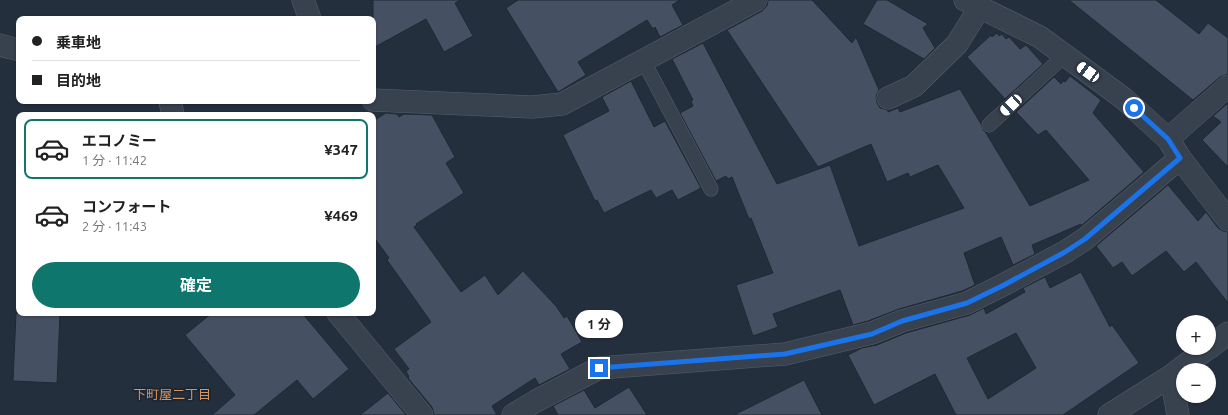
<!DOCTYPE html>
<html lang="ja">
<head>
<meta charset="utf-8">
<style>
	:root { --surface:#fff; --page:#f2f2f2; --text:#222; --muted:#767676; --line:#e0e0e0; --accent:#0f766e }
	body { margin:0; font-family:Ubuntu,"Noto Sans JP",sans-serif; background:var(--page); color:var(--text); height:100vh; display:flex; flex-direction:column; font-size:15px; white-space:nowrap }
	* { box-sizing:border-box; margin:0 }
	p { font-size:13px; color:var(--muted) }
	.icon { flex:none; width:22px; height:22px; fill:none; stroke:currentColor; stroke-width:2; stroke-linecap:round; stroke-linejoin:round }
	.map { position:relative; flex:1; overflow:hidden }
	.details { position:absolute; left:16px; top:112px; width:360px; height:204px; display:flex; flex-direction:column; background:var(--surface); border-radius:8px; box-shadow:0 1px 3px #0004 }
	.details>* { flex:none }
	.hud { position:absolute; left:16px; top:16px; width:360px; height:88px; border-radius:8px; box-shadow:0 1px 3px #0004; display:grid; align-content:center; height:88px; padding:0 16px; background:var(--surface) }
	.buttons { position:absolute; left:1176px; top:315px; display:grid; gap:8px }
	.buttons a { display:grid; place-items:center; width:40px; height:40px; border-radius:50%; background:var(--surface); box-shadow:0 1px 3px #0004; font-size:20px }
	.end { position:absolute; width:18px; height:18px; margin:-9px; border:5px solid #1a73e8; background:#fff; box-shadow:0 0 0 2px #fff }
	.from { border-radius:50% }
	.bubble { position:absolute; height:28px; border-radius:14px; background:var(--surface); box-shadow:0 1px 3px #0004; font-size:13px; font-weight:700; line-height:28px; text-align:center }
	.car { position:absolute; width:12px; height:24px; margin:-12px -6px; border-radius:5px; box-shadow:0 0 3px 1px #0007; background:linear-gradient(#fff 24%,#345 0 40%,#fff 0 76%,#345 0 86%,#fff 0) }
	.hud b { display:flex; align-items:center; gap:14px; height:38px; font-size:15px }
	.hud b+b { border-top:1px solid var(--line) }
	.hud i { width:10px; height:10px; background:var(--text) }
	ul { padding:7px 0 0; list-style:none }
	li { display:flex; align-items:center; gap:12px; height:60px; margin:0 8px 6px; padding:0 8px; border:2px solid transparent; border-radius:8px }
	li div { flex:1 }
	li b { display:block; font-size:15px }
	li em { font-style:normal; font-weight:700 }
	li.current { border-color:var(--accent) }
	li>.icon { width:36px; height:36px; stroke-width:1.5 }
	.primary-button { display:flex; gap:8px; margin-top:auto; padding:8px 16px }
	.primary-button a { flex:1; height:46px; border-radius:24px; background:var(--accent); color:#fff; font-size:16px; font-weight:700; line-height:46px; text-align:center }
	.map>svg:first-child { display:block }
</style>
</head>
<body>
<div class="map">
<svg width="1228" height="415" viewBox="0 0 1228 415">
	<rect width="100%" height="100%" fill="#242f3e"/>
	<g fill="#455162" stroke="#1f2835" fill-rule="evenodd">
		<polygon points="373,0 461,0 455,3 473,36 444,52 426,19 373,48"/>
		<polygon points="518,0 680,0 672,5 683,25 660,37 655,27 653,29 647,20 578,62 586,75 558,92 506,8"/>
		<polygon points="768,0 812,0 852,43 856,37 879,90 876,96 877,103 880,108 888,110 888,112 898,108 900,112 960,89 981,124 983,130 986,133 1030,206 1089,180 1046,130 1038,135 1016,112 1054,77 1061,84 1063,81 1065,82 1070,76 1101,100 1093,113 1144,172 1081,226 1081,224 1032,245 1035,254 1013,265 1001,237 964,253 975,285 962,291 899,309 868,321 853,325 840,290 773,314 778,327 753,336 736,285 773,273 751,218 749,219 732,177 728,179 726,176 716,181 680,113 693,106 691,101 693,100 672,59 703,43 777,184 830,165 859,246 964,208 938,165 910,177 908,173 887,182 871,144 818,167 727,30 762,11 767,6"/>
		<polygon points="877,0 887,0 928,24 923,28 935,48 924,59 863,24"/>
		<polygon points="1069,0 1156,0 1199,34 1208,23 1228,38 1228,74 1220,77 1193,100"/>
		<polygon points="997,33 999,36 1002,34 1006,39 1009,37 1020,49 1026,45 1043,64 1005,99 967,57 991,35 992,37"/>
		<polygon points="631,81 654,127 665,121 701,188 678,200 672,190 656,198 651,190 604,213 597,200 595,201 563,135 609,111 602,97"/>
		<polygon points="1228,103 1228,167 1202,140 1221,122 1213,116"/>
		<polygon points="386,113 397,114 399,117 404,114 432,115 455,157 446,163 464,193 416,224 417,225 414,227 461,292 485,275 498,295 523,271 556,306 564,318 567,316 582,342 561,354 570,369 539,385 535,378 492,406 497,415 434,415 432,407 408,378 409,377 406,371 409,369 394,349 431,322 387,260 389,258 373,236 373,121"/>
		<polygon points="1168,185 1198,221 1206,212 1218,228 1223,231 1228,232 1228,303 1196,262 1184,272 1166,251 1132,276 1122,262 1113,268 1096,246"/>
		<path d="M 1081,272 L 1110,327 L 1112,325 L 1139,363 L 1063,415 L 956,415 L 935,374 L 874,405 L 848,355 L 862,348 L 877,345 L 906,333 L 970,315 L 984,308 L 986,314 L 1025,292 L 1023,288 L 1045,277 L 1050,288 ZM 1016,333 L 1036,368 L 988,399 L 967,358 Z"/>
		<polygon points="16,313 60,313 57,383 13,381"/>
		<polygon points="212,313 302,313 349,369 313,399 297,380 254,415 212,415 235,395 185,335"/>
		<polygon points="804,380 822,415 734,415"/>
		<polygon points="629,387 647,415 558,415 553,406 584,390 595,408"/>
		<polygon points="388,393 406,415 360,415"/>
	</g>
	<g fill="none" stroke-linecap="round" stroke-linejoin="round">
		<defs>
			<g id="service">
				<polyline points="643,60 711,189"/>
				<polyline points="989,125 1065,55"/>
			</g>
			<g id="minor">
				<polyline points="303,0 310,19"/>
				<polyline points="965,0 1040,37 1123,98 1168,139 1180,158 1228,220"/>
				<polyline points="0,45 19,50"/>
				<polyline points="888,98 914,86 957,44 980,7"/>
				<polyline points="373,100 532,107 562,104 756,0"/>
				<polyline points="170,101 173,115"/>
				<polyline points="1168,139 1228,86"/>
				<polyline points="338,313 422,415"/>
				<polyline points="1209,348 1228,333"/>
				<polyline points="1171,376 1178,415"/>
				<polyline points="513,415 536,401 599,368 785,354 872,333 902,321 967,303 1003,285 1065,252 1085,239 1180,158"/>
				<polyline points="1109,415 1171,376 1208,348"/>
			</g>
		</defs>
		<use href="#service" stroke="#565f6c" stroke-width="15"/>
		<use href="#minor" stroke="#565f6c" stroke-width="23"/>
		<use href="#service" stroke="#38414e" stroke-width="14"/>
		<use href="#minor" stroke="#38414e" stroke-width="22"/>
	</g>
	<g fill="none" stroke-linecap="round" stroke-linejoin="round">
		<polyline stroke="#1a73e8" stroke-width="5" points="599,368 785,354 872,334 902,321 967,303 1004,285 1065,252 1085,239 1180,158 1168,139 1134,108"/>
	</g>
	<g text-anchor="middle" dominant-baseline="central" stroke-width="3.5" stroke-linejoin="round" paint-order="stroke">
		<g font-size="13" fill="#d59563" stroke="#1d2633">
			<text x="172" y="394">下町屋二丁目</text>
		</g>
	</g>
</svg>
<div class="buttons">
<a>+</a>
<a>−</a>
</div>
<i class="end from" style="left:1134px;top:108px"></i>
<i class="end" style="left:599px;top:368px"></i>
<div class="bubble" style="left:575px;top:310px;width:48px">1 分</div>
<i class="car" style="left:1088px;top:72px;rotate:306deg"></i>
<i class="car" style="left:1011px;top:105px;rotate:227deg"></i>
<div class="hud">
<b><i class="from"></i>乗車地</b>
<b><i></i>目的地</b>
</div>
<section class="details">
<ul>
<li class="current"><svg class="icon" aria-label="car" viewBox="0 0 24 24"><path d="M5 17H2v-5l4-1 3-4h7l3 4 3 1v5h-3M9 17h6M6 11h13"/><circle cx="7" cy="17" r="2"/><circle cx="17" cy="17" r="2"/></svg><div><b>エコノミー</b><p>1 分 · 11:42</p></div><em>¥347</em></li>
<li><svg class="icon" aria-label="car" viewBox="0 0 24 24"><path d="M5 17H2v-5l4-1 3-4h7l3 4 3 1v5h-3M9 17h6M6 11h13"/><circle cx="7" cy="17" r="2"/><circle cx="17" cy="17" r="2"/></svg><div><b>コンフォート</b><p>2 分 · 11:43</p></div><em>¥469</em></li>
</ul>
<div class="primary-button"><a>確定</a></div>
</section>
</div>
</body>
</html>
